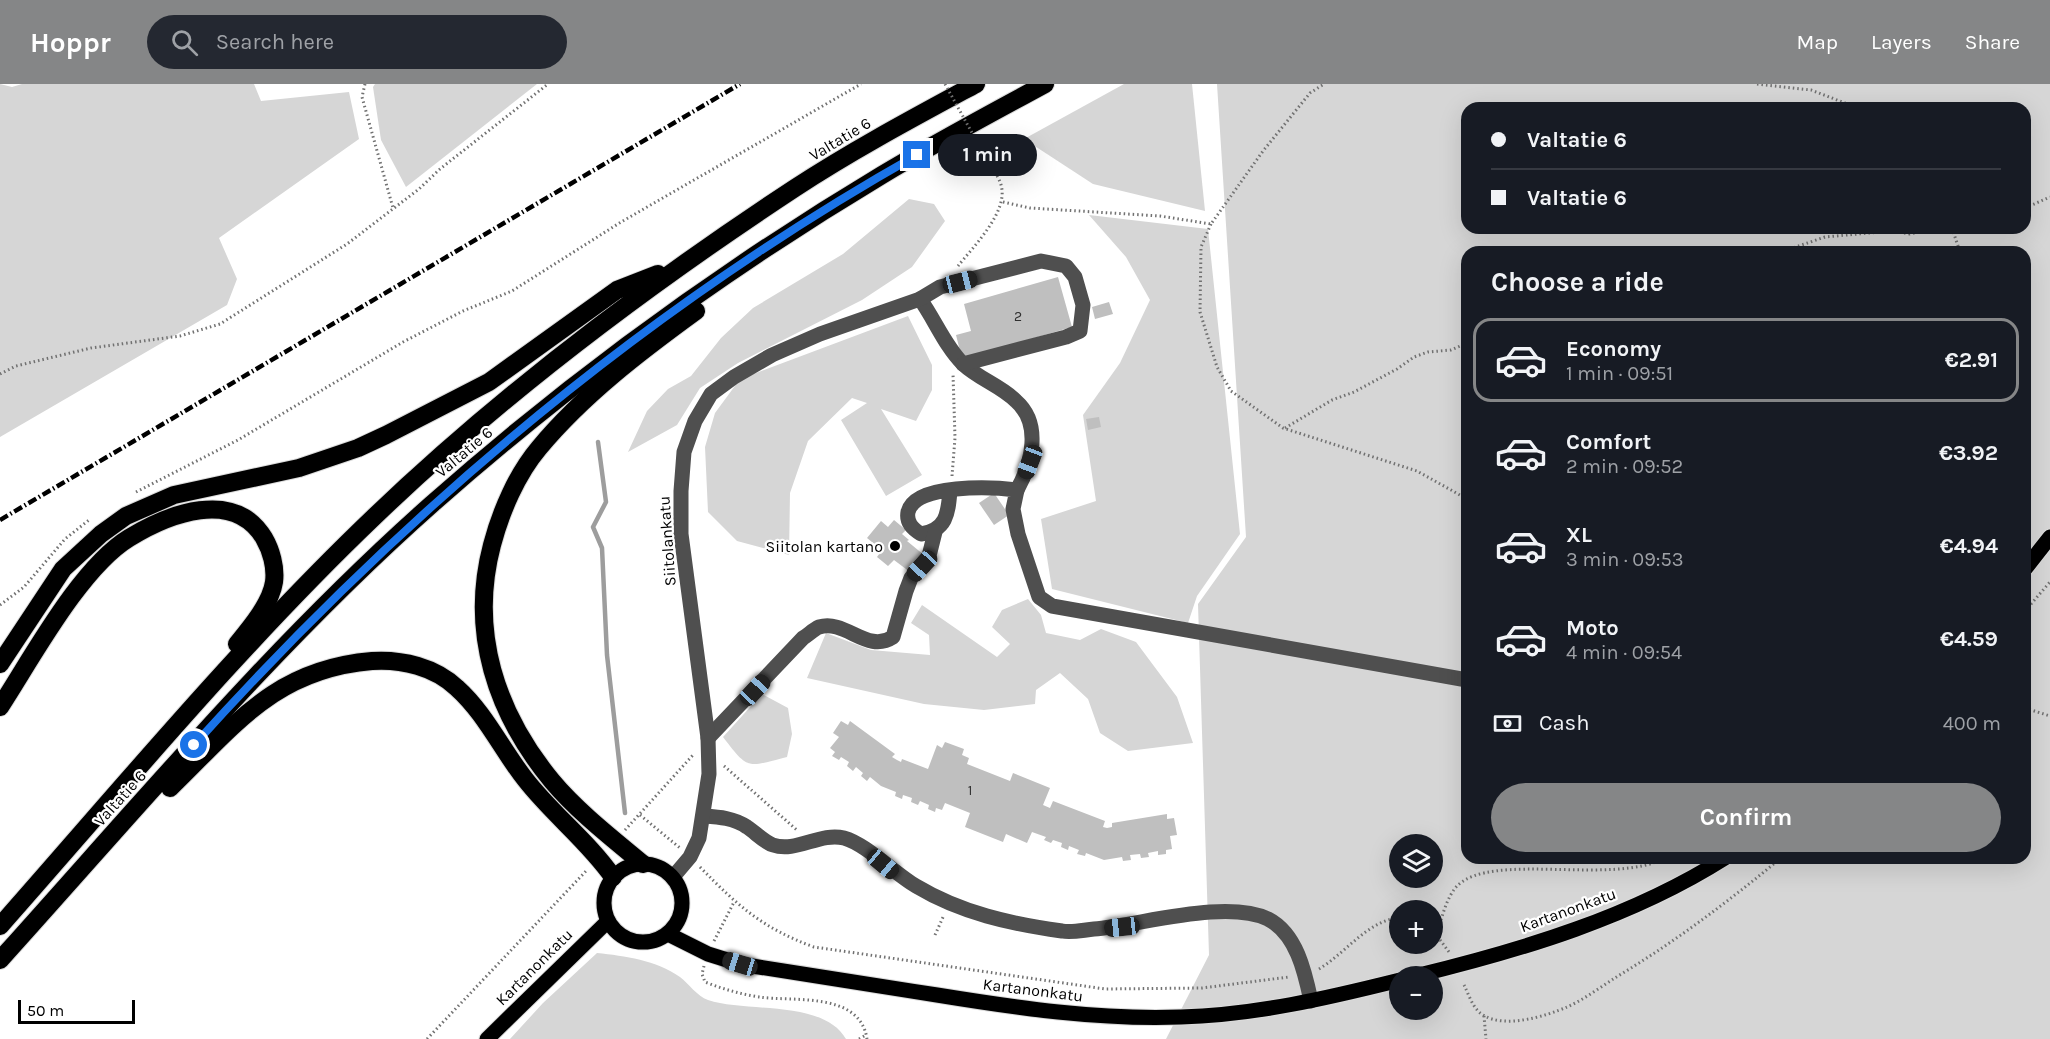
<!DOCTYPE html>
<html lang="en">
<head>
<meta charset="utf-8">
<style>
	:root { --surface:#171b24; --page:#242831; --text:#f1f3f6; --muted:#9ea1a6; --line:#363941; --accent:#858687 }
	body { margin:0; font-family:Karla,sans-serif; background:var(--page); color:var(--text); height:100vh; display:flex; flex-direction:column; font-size:22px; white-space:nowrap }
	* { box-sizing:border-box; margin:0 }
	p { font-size:20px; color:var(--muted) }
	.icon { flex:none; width:33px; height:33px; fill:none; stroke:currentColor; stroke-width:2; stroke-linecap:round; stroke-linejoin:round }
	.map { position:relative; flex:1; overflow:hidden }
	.details { position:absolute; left:1461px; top:162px; width:570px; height:618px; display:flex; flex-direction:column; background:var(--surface); border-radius:18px; box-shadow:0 6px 24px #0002 }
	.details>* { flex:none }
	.banner { position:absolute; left:1461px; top:18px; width:570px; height:132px; border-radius:18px; box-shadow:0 6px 24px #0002; display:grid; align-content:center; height:132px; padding:0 30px; background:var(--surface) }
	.controls { position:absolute; left:1389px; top:750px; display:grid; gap:12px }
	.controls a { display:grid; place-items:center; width:54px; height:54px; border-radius:50%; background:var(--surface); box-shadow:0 6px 24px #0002; font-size:30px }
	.scale { position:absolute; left:18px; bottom:15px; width:117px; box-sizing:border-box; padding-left:6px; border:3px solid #000; border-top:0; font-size:16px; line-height:21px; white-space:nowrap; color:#000; -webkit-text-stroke:4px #fff; paint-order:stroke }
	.end { position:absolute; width:27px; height:27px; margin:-14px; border:8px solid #1a73e8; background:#fff; box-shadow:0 0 0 3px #fff }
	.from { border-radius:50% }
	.bubble { position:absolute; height:42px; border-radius:21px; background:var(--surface); box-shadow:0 6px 24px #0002; font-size:20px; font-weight:700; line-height:42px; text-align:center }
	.car { position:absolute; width:18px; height:36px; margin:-18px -9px; border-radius:8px; box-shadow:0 0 4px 2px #0007; background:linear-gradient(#222 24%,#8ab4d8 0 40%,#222 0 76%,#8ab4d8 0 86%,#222 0) }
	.banner b { display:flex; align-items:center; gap:21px; height:57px; font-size:22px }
	.banner b+b { border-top:2px solid var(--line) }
	.banner i { width:15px; height:15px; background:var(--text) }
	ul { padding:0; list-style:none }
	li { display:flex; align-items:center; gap:18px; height:84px; margin:0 12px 9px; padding:0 18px; border:3px solid transparent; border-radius:18px }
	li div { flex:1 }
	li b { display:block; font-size:22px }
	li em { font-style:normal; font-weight:700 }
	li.on { border-color:var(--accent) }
	li>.icon { width:54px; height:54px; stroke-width:1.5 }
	h2 { padding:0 30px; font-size:27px; line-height:72px }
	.pay { display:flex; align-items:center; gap:15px; height:66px; padding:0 30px; font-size:22px }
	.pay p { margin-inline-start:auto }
	.button { display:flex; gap:12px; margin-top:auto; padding:12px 30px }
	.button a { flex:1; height:69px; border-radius:36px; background:var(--accent); color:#fff; font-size:24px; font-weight:700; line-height:69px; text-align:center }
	header { display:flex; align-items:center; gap:36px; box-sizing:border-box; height:84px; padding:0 30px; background:var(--accent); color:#fff }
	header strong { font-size:28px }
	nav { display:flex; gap:33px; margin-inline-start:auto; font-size:21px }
	.search { width:420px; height:54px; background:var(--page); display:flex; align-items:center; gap:15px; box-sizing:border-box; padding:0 21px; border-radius:33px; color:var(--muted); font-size:22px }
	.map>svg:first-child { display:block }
</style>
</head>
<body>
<header>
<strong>Hoppr</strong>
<div class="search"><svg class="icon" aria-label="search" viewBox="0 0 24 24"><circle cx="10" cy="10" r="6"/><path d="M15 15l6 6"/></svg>Search here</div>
<nav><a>Map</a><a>Layers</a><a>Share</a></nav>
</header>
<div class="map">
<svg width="2050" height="955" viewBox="0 0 2050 955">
	<rect width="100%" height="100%" fill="#fff"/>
	<g fill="#d6d6d6" fill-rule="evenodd">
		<polygon points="0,0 12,3 22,0 254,0 261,17 349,8 359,55 219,154 237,195 227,221 0,353"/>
		<polygon points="375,0 537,0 406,103 381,56 373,3"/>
		<polygon points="1124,0 1192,0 1205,127 1093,100 1024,55"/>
		<path d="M 1217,0 L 2050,0 L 2050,955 L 1166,955 L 1209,871 L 1198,520 L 1246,453 ZM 1467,24 L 2025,24 L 2025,144 L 1467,144 ZM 1467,168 L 2025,168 L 2025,774 L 1467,774 ZM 1400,760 L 1432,760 L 1432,794 L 1400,794 ZM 1400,826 L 1432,826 L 1432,860 L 1400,860 ZM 1400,892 L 1432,892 L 1432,926 L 1400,926 Z"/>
		<polygon points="909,115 934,120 945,137 912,183 862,216 738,279 700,304 677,341 628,368 647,327 668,305 691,292 721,254 753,224 843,170"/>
		<polygon points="1089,131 1208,145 1240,450 1197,512 1188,539 1052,505 1041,435 1096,417 1083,331 1120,279 1150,216 1126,173"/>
		<polygon points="908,232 932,281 932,306 916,337 881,325 922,391 886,412 841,336 867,319 852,314 808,357 790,409 789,471 737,457 708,428 705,363 715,329 740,295"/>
		<polygon points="1028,515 1041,531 1046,549 1080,556 1101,545 1136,558 1177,613 1193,659 1128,667 1100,649 1088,615 1060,589 1036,606 1035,620 984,626 924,620 807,594 826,549 871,566 930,571 929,551 911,539 922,521 997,573 1010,560 992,543 1002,526"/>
		<path d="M 762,610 L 788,624 L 792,650 L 787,673 C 747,683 749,687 723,653 Z"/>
		<path d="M 597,869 C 625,872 656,876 680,893 C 689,900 697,912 708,916 C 746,929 823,915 846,955 L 510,955 L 543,919 Z"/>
	</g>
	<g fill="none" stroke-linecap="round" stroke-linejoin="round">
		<polyline stroke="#9d9d9d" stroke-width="4.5" points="598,358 606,418 593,443 602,464 607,571 625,729"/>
	</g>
	<g fill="#bfbfbf">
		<polygon points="1058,193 1072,243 962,275 956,251 971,247 964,220"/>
		<polygon points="1109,218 1113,230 1095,235 1092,223"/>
		<polygon points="1099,333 1101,343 1088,346 1086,335"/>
		<polygon points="994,409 1009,431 994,441 979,419"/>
		<polygon points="894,436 906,446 902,450 909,456 907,457 924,471 910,488 894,476 888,482 877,473 882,466 867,454 881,437 888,443"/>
		<polygon points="841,637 848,641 850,637 895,670 892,673 897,676 901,678 902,675 928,685 937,661 942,664 945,658 964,665 962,671 969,674 967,680 1010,697 1013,689 1050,704 1043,721 1050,724 1053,717 1105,737 1103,743 1107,744 1112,743 1112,739 1167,730 1167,735 1174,734 1177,751 1170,752 1172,765 1166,766 1166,770 1158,771 1158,767 1148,769 1149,773 1141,774 1140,770 1130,771 1131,776 1123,777 1122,773 1104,776 1086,769 1085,772 1077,770 1079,766 1069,762 1068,766 1061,763 1062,759 1053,756 1051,759 1044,756 1046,753 1032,748 1027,759 1006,750 1003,758 965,743 970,729 945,719 942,726 936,724 935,728 928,725 929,721 920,717 918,721 911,718 912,714 903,711 902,715 895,712 896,708 881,702 870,693 867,697 861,692 863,689 856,683 853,687 847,682 849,678 841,673 839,676 832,672 835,668 830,664 839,653 833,649"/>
	</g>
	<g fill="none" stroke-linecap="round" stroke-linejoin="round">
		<defs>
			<g id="major">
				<polyline points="2025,485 2050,453"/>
				<circle cx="643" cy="819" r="39"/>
				<path d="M 668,850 L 708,870 L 740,880 C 805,890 871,901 937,911 C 1017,924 1099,936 1181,933 C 1255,931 1328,914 1400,896"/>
				<path d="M 1415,892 C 1522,866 1632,833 1725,774"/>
				<polyline points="487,955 608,837"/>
			</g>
			<g id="highway">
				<polyline points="0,580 63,485 101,450 126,432 174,411 299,384 358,364 386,351 489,298 617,206 658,190"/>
				<path d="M 0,623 C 32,574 80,484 129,454 C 168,430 234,404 264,454 C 271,466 276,483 274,498 C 271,519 251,543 237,560"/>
				<path d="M 170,704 C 235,641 275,585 372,577 C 402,575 435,583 457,604 C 485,629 502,666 525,695 C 552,730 588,757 613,793"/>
				<path d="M 643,780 C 613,755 577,727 552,697 C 496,629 469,548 492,461 C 501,427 517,390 539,364 C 583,311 641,267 696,227"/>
				<path d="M 0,842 C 122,704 241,560 374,433 C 503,309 646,202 795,104 C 853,66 915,33 976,0"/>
				<path d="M 0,876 C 140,721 275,559 432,420 C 571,297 722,187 882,91 C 935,59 990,30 1045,0"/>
			</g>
		</defs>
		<use href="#major" stroke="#dbdbdb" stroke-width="17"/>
		<use href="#highway" stroke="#dbdbdb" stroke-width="20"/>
		<g stroke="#717171" stroke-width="3" stroke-dasharray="1.5 3" stroke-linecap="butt">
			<polyline points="365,0 362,13 393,124"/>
			<polyline points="1757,0 1811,6 1858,24"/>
			<polyline points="1003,118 1030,124 1160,132 1211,140 1263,67 1310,9 1324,0"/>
			<polyline points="2025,124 2050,113"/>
			<polyline points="1211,140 1201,163 1200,228 1217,283 1231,307 1283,344 1417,387 1467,415"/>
			<polyline points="1952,144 1960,168"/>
			<polyline points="1781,168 1825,153 1891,147 1910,150 1937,144"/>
			<path d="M 958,182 C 974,162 1009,127 1001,101 C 999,93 992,84 987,76"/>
			<polyline points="0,290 16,282 91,264 180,252 220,240 347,160 419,105 440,85 548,0"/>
			<polyline points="1285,344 1332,316 1354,308 1397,285 1414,273 1428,268 1451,266 1467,259"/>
			<polyline points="952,392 955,354 953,290"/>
			<polyline points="136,408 238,356 403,258 463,227 512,207 621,138 861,0"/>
			<polyline points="0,521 24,503 65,455 89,436"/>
			<polyline points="2025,527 2050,498"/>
			<polyline points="2025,624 2050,632"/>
			<polyline points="724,682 798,747"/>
			<polyline points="640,731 680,764"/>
			<polyline points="625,746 693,671"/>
			<path d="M 700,783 C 738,822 762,844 814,863 L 1105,905 L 1202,904 L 1289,893"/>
			<polyline points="1432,845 1449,868"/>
			<path d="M 1437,849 C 1442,834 1446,814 1457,802 C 1492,767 1613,802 1665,774"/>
			<polyline points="935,851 944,831"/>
			<polyline points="714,857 734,818"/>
			<path d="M 704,882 L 702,890 L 705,898 C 723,905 740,910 759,913 C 793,918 860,907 867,955"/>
			<path d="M 1319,885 C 1347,868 1366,838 1400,833"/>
			<path d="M 1464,901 C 1469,911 1473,925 1483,931 C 1505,945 1546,932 1567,923 C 1585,915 1602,902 1618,892 C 1676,857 1729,817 1781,774"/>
			<polyline points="1484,932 1486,955"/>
			<polyline points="427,955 587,786"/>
			<polyline points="859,955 866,951"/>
		</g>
		<g stroke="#4f4f4f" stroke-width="15">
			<path d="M 920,215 C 935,236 945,262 963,280 C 979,295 1001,302 1016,317 C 1042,340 1032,379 1017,406"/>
			<path d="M 950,407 C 948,429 947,446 921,450 C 913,445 906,439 908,428 C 915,399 993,403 1017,406 L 1013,425 L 1018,450 L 1039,513 L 1052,522 L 1467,596"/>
			<path d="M 708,654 L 803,554 C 808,551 814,545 819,543 C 846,535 867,570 893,553 L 906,507 L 911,494 L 929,472 L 935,448"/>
			<path d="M 704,732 C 719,733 734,734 747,743 C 755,748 764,758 773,761 C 796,769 820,748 844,754 C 866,760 895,790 916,802 C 961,829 1011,840 1062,847 C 1072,849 1083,846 1094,845 C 1141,841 1226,815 1268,835 C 1297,850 1305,889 1311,917"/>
			<polyline points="673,793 690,773 699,754 709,690 708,654 681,450 681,407 684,368 695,337 711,310 734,293 772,271 820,250 920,215 940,203 1041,177 1066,182 1075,193 1083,221 1080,247 1066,253 963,280"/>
		</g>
		<use href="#major" stroke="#000" stroke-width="15"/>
		<use href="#highway" stroke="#000" stroke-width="18"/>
		<polyline stroke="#000" stroke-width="4.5" stroke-dasharray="9 3 1.5 3" stroke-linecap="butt" points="0,436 740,0"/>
		<polyline stroke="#717171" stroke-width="3" stroke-dasharray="1.5 3" stroke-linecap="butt" points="945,0 987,76"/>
	</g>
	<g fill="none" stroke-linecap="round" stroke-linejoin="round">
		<path stroke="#1a73e8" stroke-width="8" d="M 194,661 C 403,429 644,225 917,71"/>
	</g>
	<circle fill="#000" stroke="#fff" stroke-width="2" cx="895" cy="462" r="6"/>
	<g text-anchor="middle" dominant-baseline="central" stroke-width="4.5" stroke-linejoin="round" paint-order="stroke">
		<g font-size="14" fill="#303030">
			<text x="1018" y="232">2</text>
			<text x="970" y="706">1</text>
		</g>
		<g font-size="16" fill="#000" stroke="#fff">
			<text transform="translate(840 55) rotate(-31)">Valtatie 6</text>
			<text transform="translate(464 368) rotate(-40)">Valtatie 6</text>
			<text transform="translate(667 457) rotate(-94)">Siitolankatu</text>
			<text transform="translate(120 714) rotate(-48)">Valtatie 6</text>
			<text transform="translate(1568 826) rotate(-20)">Kartanonkatu</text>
			<text transform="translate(534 883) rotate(-45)">Kartanonkatu</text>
			<text transform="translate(1033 906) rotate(7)">Kartanonkatu</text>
		</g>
		<g font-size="16" fill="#000" stroke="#fff" text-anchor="end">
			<text x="883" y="462">Siitolan kartano</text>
		</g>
	</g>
</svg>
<div class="controls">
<a><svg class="icon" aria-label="layers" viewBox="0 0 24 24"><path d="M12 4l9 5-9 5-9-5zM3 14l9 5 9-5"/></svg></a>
<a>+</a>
<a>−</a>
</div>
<div class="scale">50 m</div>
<i class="end from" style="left:194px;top:661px"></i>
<i class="end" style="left:917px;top:71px"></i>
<div class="bubble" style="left:938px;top:50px;width:99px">1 min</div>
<i class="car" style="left:960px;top:198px;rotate:76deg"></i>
<i class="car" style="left:1030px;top:378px;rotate:201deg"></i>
<i class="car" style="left:922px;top:482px;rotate:223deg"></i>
<i class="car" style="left:755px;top:606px;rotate:43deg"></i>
<i class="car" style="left:883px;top:780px;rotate:130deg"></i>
<i class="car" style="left:1122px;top:843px;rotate:264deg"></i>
<i class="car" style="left:740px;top:880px;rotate:287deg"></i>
<div class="banner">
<b><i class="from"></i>Valtatie 6</b>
<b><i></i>Valtatie 6</b>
</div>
<section class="details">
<h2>Choose a ride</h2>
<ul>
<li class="on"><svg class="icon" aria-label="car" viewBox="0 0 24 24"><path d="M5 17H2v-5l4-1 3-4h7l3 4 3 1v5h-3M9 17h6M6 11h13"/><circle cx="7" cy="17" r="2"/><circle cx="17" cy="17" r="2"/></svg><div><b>Economy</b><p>1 min · 09:51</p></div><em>€2.91</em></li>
<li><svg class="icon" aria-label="car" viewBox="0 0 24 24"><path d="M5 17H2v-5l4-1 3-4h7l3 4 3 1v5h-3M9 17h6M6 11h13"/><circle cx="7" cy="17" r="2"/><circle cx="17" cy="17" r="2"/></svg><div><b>Comfort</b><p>2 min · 09:52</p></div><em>€3.92</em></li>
<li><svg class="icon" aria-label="car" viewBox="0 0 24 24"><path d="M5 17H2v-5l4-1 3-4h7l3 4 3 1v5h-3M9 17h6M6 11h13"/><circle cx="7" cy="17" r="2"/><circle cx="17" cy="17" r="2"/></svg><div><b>XL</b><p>3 min · 09:53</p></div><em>€4.94</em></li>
<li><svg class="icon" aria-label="car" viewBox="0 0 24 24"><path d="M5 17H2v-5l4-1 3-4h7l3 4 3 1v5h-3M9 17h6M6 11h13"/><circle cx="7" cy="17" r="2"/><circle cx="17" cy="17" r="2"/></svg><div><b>Moto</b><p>4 min · 09:54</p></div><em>€4.59</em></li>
</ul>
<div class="pay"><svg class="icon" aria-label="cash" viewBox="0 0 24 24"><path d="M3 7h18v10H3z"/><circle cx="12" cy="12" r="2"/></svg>Cash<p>400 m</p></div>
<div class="button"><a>Confirm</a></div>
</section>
</div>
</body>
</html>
